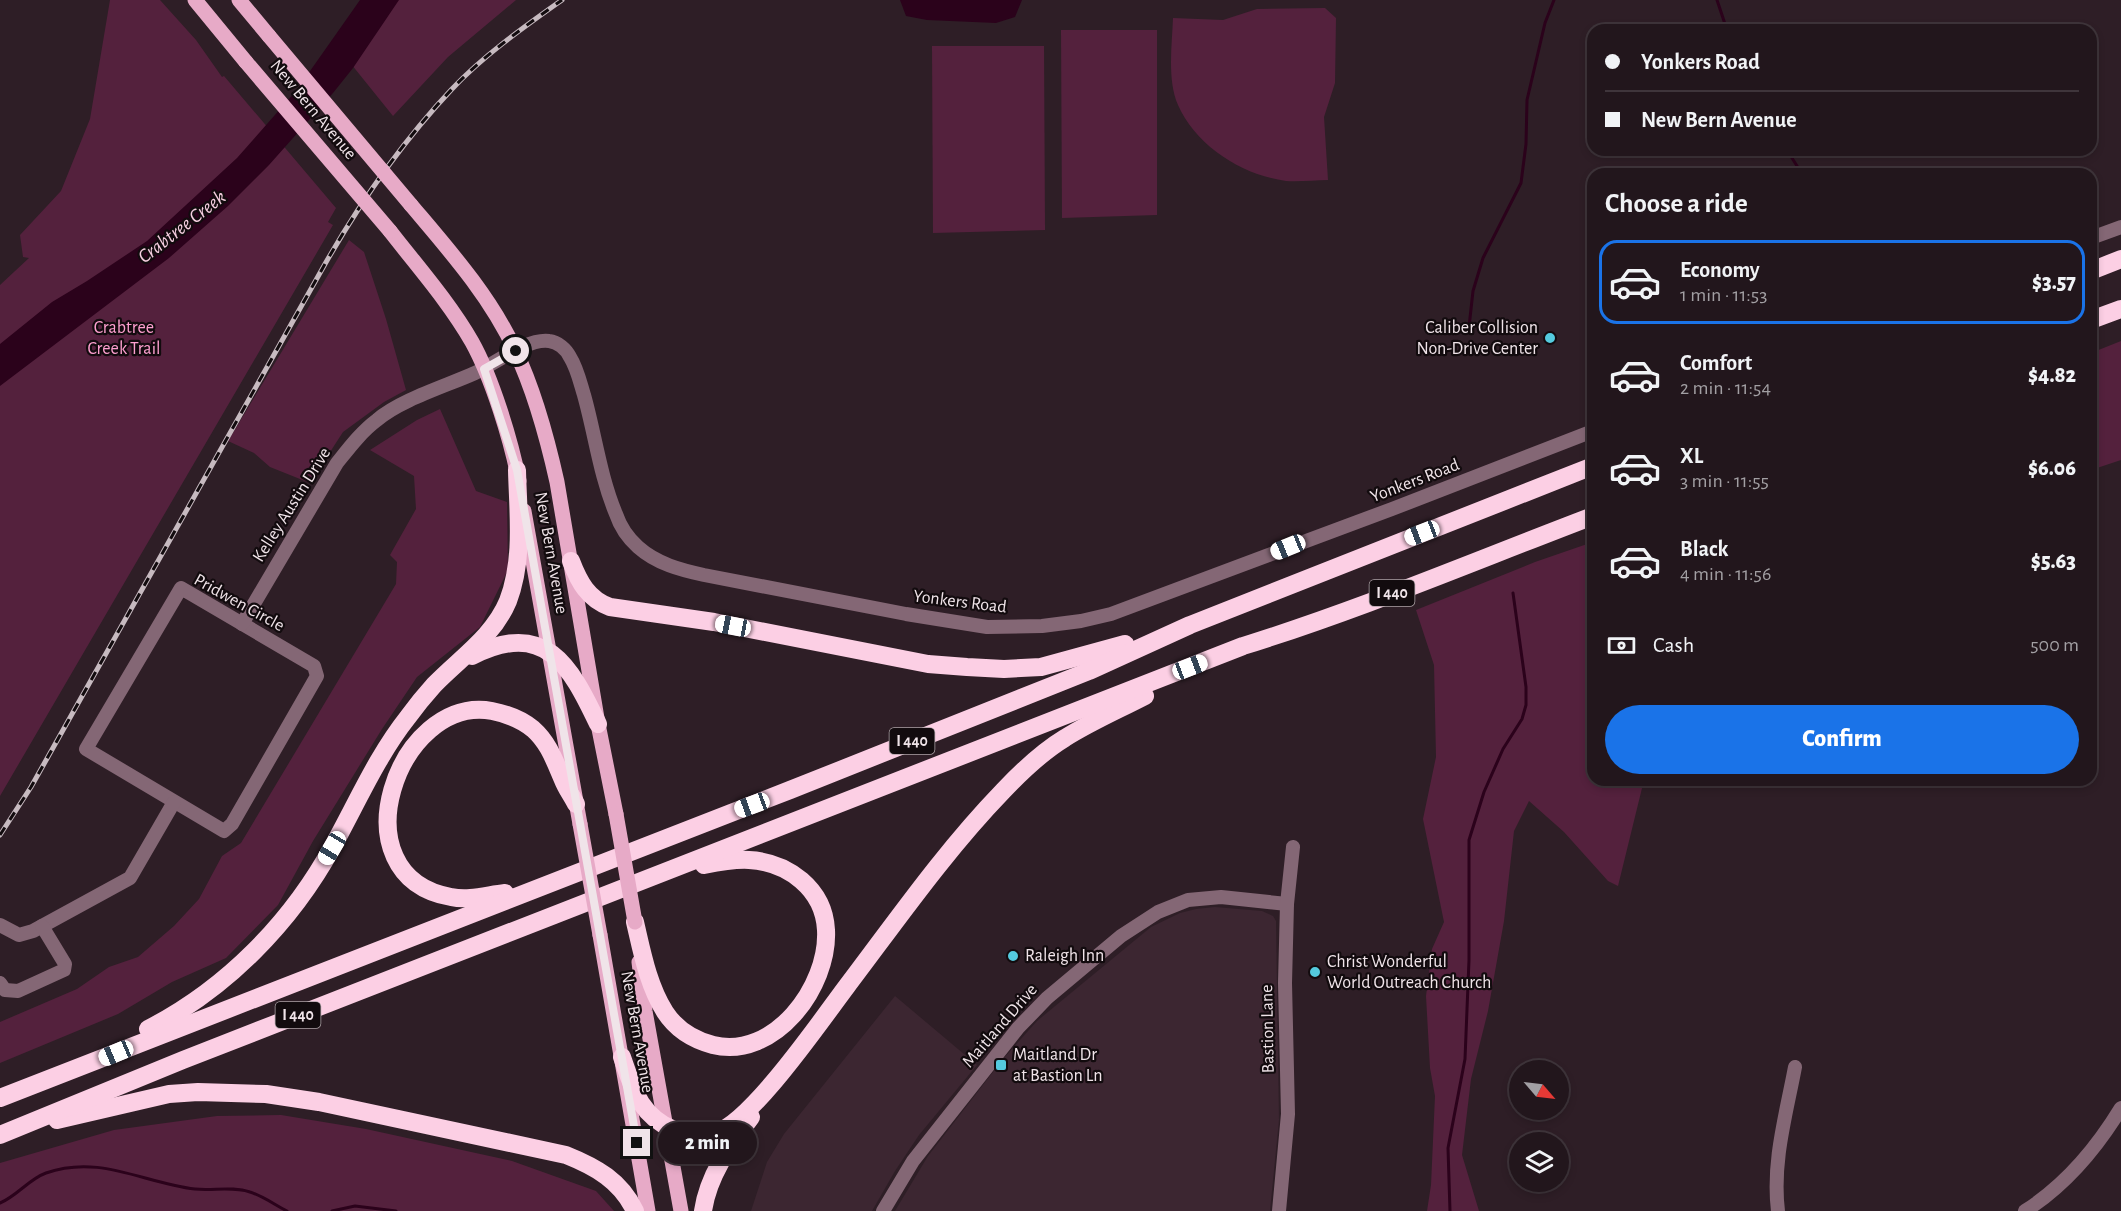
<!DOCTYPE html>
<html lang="en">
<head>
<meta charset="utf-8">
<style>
	:root { --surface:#22161c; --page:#2e2329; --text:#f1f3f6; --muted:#a29fa3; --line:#3f353b; --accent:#1a73e8 }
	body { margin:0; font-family:"Alegreya Sans",sans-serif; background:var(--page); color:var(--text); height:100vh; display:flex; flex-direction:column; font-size:22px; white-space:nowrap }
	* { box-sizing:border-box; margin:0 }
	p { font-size:20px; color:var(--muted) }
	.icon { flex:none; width:33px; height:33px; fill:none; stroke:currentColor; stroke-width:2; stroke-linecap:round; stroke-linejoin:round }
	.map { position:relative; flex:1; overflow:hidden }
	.side { position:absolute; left:1587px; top:168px; width:510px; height:618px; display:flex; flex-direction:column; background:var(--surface); border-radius:18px; box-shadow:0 3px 9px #0003,0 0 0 2px var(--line) }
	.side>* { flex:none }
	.top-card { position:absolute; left:1587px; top:24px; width:510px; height:132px; border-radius:18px; box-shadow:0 3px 9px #0003,0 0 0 2px var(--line); display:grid; align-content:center; height:132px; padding:0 18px; background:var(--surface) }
	.needle { width:39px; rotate:118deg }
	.buttons { position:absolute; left:1509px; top:1060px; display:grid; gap:12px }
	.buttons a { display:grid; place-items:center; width:60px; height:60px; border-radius:50%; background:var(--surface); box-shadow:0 3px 9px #0003,0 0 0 2px var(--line); font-size:30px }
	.end { position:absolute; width:27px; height:27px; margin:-14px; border:8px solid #f0e4e9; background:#111; box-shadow:0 0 0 3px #111 }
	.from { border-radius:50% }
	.bubble { position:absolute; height:42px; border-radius:21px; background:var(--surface); box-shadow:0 3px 9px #0003,0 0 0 2px var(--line); font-size:20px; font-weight:800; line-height:42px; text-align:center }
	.car { position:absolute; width:18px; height:36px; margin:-18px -9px; border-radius:8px; box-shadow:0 0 4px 2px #0007; background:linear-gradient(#fff 24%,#345 0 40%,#fff 0 76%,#345 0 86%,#fff 0) }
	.top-card b { display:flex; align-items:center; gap:21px; height:57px; font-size:22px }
	.top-card b+b { border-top:2px solid var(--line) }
	.top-card i { width:15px; height:15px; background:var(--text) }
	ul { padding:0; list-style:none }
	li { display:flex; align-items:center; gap:18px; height:84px; margin:0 12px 9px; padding:0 6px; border:3px solid transparent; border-radius:18px }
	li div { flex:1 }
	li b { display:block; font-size:22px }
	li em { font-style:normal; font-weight:800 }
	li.active { border-color:var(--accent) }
	li>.icon { width:54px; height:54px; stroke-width:1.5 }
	h2 { padding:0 18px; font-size:27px; line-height:72px }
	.pay { display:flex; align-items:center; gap:15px; height:66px; padding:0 18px; font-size:22px }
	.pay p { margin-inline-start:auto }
	.primary-button { display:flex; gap:12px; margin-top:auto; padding:12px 18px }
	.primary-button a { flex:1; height:69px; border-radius:36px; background:var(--accent); color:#fff; font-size:24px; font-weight:800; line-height:69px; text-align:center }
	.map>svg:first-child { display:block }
</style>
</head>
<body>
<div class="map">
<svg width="2121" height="1211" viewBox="0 0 2121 1211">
	<rect width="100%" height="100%" fill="#2e1e26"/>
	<g fill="#3c2631">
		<polygon points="1215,907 1262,911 1273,916 1276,921 1279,1120 1270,1211 895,1211 928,1156 1003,1059 1037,1021 1151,927 1180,913 1196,909"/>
		<polygon points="895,996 977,1065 919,1135 895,1171 872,1211 751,1211 767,1162 784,1134"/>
	</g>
	<g fill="#54213d">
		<polygon points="110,0 160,0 196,40 222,77 224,76 336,208 328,222 333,225 0,796 0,285 29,258 23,257 20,235 61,191 90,119"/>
		<polygon points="377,0 516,0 448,57 393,116 339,49"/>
		<path d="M 1325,8 L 1336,18 L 1335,83 L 1324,117 L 1328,180 C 1314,180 1300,182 1286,181 C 1242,175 1196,146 1178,105 C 1167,80 1172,45 1173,18 L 1223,20 L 1257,9 Z"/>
		<polygon points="1061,30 1157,30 1157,215 1062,218"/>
		<polygon points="932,46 1044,46 1045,230 933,233"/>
		<polygon points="349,240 364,252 386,319 406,390 384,402 343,432 310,483 270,467 254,453 228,441"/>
		<polygon points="2121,341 2121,460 2091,470 2091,353"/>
		<polygon points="440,409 476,491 507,502 508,570 480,627 417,677 382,729 313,841 278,905 226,958 172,982 118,1014 0,1063 0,1022 77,989 109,967 138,957 174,926 199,899 222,856 241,843 396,584 397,562 390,555 416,509 414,476 370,450 417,420"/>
		<polygon points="1593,542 1593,780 1644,780 1618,886 1608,881 1564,832 1529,801 1514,831 1504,921 1488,1011 1471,1079 1462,1155 1479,1211 1427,1211 1431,1185 1435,1096 1430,1068 1426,996 1432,949 1444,922 1423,819 1436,757 1434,665 1416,610 1535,562"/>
		<polygon points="281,1115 366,1129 512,1161 596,1191 614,1211 0,1211 0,1163 114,1130 217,1116"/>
	</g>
	<g fill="#2b021b">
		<polygon points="360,0 399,0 353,68 333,93 269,165 228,206 169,258 0,386 0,344 52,302 87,281 147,241 237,158 296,91"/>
		<polygon points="900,0 1022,0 1015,17 996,23 927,20 906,16"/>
	</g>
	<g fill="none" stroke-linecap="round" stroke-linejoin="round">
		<g stroke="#2b021b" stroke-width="3">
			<polyline points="1717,0 1727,30"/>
			<polyline points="1787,150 1802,174"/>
			<polyline points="1469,327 1473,291 1483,258 1521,183 1526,144 1527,100 1545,23 1554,0"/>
			<path d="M 0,1203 C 17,1196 29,1179 46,1173 C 100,1154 143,1183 195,1189 C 213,1191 232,1186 250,1192 C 263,1196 275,1205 287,1211"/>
			<polyline points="332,1211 355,1206 396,1211"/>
			<polyline points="1450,1211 1448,1148 1465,1059 1469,960 1469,840 1484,792 1503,749 1522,719 1526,705 1526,687 1513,593"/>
		</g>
		<g stroke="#846775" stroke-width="14">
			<polyline points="2091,238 2121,227"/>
			<polygon points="181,588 314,666 317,676 232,824 224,831 86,749"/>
			<path d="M 242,624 L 337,463 C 349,448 361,432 377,420 C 400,400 446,386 475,373 C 495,364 527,338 549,341 C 558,342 566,349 570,357 C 577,368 580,382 584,395 C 595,434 600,476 616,514 C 620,526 628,538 638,547 C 657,564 681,570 704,575 L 906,614 L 987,627 L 1042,626 L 1081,621 L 1111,614 L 1392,509 L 1593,431"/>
			<polyline points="0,925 19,935 33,931 130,878 174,802"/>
			<polyline points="0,983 5,990 18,991 64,970 65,964 42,926"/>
			<polyline points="883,1211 913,1161 1018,1028 1047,998 1121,936 1158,912 1188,900 1221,897 1287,904"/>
			<polyline points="1279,1211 1288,1114 1285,983 1287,904 1293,847"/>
			<path d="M 1778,1211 C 1772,1162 1786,1115 1795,1067"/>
			<path d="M 2025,1211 C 2066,1185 2096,1149 2121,1108"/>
		</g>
		<g stroke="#e7aac7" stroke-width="15">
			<polyline points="195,0 246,62"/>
			<polyline points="239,0 269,36"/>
			<path d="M 411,205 C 449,250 490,296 515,350 C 535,392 547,437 557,482 L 598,724 L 616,814"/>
			<path d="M 390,231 C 418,267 449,302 472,342 C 492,378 511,440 519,481"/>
			<polyline points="524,511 580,824"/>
			<polyline points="600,935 648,1211"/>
			<polyline points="639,962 645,1011 681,1211"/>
		</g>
		<g stroke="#fccfe4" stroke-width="18">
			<polyline points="2091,271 2121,259"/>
			<polyline points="2091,320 2121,309"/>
			<path d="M 571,561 C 579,582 588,599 610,607 L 714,622 L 928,664 L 967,667 L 1004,669 L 1041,667 L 1125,644"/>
			<path d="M 472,656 C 545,619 570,665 598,724"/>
			<path d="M 505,893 C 487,895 469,901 451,897 C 334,876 398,694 492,711 C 507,714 521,719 533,729 C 549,743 555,762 563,780 C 566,788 572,796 576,804"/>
			<path d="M 635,922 C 642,952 648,985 665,1012 C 676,1029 694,1040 713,1045 C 774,1060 829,987 826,930 C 824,889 788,862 749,860 C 734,859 719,862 704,865"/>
			<path d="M 148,1029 C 226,989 291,923 333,846 C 357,803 377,756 408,717 C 416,706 425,695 434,685 C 460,658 493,637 508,601 C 524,559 518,513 517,470"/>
			<path d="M 622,1057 C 627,1071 632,1089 641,1103 C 656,1126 687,1141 715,1133 C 751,1123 822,1019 847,986 C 897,920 945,851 1003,791 C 1021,772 1042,752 1065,738 C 1090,722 1118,710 1145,696"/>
			<polyline points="0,1098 790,790 1089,671 1190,625 1593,466"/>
			<path d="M 57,1120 L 169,1094 L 198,1092 L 266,1094 L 319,1102 L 566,1155 C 596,1167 621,1181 635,1211"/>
			<path d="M 0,1135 L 183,1060 L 1243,646 C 1362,609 1477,560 1593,516"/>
			<path d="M 703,1211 C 708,1176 730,1145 751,1117"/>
		</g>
		<defs>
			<path id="rail" d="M 0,835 L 31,787 L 325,264 C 361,201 402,142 452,89 C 484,55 524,27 562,0"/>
		</defs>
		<use href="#rail" stroke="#c7bac0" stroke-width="5"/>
		<use href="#rail" stroke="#120b0e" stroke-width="3" stroke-dasharray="9" stroke-linecap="butt"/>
		<g stroke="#e7aac7" stroke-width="15">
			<polyline points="269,36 411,205"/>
			<polyline points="246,62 390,231"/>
			<polyline points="616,814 635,922"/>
			<polyline points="580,824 600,935"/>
		</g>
	</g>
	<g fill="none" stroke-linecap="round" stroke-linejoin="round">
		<polyline stroke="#f0e4e9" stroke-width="8" points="516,351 484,369 517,470 637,1143"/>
	</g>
	<g fill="#54cade" stroke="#120b0e" stroke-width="2">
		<circle cx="1550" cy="338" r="6"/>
		<circle cx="1013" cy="956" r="6"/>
		<circle cx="1315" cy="972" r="6"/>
		<rect x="995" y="1059" width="12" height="12" rx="3"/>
	</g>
	<g text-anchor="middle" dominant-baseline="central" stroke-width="4.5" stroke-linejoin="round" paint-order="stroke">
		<g fill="#120b0e" stroke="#ada3a7" stroke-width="1.5">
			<rect x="1369.5" y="580" width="45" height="26" rx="4.5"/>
			<rect x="889.5" y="728" width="45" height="26" rx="4.5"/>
			<rect x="275.5" y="1002" width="45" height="26" rx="4.5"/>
		</g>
		<g font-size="16" font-weight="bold" fill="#f0e4e9">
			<text x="1392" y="593">I 440</text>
			<text x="912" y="741">I 440</text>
			<text x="298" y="1015">I 440</text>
		</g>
		<g font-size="18" fill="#f0e4e9" stroke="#120b0e">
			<text transform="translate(313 110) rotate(50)">New Bern Avenue</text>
			<text transform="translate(1415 481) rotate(-21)">Yonkers Road</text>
			<text transform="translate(292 505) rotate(-58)">Kelley Austin Drive</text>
			<text transform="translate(551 553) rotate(80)">New Bern Avenue</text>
			<text transform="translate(960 602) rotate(7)">Yonkers Road</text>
			<text transform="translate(239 603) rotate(29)">Pridwen Circle</text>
			<text transform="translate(1000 1026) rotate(-49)">Maitland Drive</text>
			<text transform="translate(1268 1029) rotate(-91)">Bastion Lane</text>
			<text transform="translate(637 1032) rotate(80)">New Bern Avenue</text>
		</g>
		<g font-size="18" fill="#fea0d0" stroke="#120b0e">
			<text x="124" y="328">Crabtree<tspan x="124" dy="21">Creek Trail</tspan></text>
		</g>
		<g font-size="18" fill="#f0e4e9" stroke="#120b0e" text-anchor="start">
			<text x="1538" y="328" text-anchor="end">Caliber Collision<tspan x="1538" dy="21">Non-Drive Center</tspan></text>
			<text x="1025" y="956">Raleigh Inn</text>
			<text x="1327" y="962">Christ Wonderful<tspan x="1327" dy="21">World Outreach Church</tspan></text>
			<text x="1013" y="1055">Maitland Dr<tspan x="1013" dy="21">at Bastion Ln</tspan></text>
		</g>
		<g font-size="20" font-style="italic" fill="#f6cfe1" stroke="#120b0e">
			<text transform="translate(182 227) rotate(-38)">Crabtree Creek</text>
		</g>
	</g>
</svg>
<div class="buttons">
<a><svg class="needle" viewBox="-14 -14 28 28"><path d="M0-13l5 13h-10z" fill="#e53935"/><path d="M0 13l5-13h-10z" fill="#a29fa3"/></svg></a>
<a><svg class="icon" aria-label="layers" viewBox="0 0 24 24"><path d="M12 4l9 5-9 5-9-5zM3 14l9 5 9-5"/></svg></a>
</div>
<i class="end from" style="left:516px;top:351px"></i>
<i class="end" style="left:637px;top:1143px"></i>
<div class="bubble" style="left:658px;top:1122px;width:99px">2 min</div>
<i class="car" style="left:1422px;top:533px;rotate:249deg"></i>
<i class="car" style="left:1288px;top:547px;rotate:248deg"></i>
<i class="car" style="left:733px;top:626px;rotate:281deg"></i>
<i class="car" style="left:1190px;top:667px;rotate:69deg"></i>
<i class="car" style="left:752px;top:805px;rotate:250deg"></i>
<i class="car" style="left:332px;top:848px;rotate:211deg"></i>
<i class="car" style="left:116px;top:1053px;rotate:247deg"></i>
<div class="top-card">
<b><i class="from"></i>Yonkers Road</b>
<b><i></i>New Bern Avenue</b>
</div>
<section class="side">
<h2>Choose a ride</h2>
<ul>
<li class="active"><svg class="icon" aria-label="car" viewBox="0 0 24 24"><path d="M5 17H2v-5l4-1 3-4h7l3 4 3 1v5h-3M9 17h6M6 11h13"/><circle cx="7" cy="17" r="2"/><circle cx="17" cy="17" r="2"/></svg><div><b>Economy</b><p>1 min · 11:53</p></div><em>$3.57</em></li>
<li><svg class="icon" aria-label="car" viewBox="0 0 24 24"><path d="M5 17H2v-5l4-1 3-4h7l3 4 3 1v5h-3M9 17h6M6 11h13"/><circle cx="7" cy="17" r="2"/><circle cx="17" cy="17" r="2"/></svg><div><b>Comfort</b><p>2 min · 11:54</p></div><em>$4.82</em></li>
<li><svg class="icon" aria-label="car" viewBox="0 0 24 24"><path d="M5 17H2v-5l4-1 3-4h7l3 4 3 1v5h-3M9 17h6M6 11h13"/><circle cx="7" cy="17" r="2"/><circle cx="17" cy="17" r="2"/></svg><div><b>XL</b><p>3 min · 11:55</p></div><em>$6.06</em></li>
<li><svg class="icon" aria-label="car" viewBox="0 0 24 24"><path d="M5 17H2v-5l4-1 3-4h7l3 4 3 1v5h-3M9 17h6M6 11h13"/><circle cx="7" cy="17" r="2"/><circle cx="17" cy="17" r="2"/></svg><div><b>Black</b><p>4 min · 11:56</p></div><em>$5.63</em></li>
</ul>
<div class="pay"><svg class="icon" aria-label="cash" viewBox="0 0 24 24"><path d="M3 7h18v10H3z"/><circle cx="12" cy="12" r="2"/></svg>Cash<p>500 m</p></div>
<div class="primary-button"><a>Confirm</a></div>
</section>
</div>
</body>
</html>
